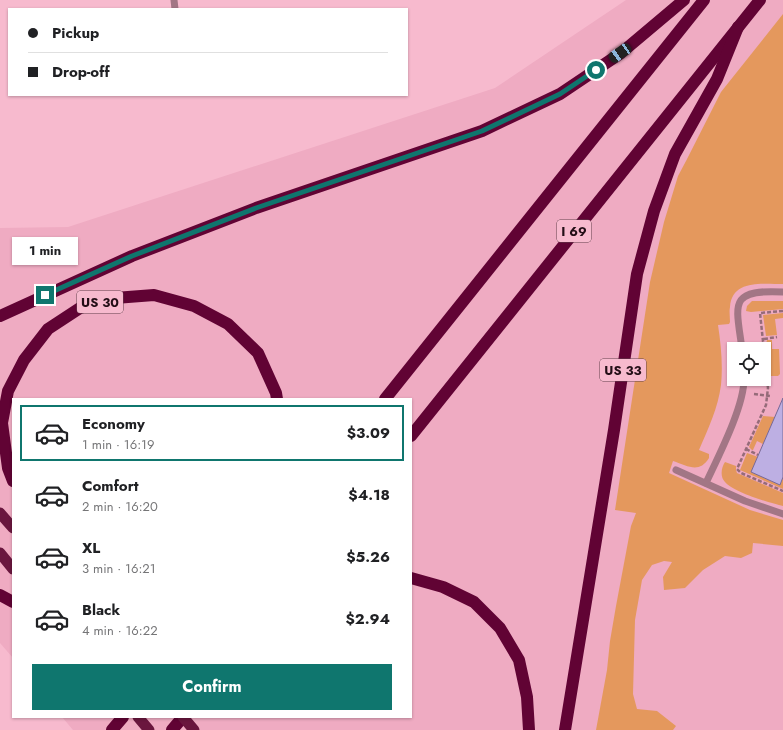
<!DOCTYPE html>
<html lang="en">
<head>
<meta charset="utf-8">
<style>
	:root { --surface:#fff; --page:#f2f2f2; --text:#202124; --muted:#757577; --line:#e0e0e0; --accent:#0f766e }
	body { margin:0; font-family:Jost,sans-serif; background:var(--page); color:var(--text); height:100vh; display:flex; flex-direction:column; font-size:15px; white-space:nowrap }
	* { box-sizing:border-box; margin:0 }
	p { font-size:13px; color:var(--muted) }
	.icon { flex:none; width:22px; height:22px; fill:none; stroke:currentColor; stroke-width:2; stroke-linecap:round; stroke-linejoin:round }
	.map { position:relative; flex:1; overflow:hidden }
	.details { position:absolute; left:12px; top:398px; width:400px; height:320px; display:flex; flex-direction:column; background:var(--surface); border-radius:0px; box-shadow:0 1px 3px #0004 }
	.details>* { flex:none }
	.top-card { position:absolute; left:8px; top:8px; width:400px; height:88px; border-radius:0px; box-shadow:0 1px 3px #0004; display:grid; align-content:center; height:88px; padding:0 20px; background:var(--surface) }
	.buttons { position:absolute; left:727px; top:342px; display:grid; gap:8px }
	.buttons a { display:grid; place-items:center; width:44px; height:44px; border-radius:0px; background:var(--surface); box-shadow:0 1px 3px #0004; font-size:20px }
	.end { position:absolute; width:18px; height:18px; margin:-9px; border:5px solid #0f766e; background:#fff; box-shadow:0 0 0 2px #fff }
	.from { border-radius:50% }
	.bubble { position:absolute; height:28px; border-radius:0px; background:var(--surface); box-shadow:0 1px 3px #0004; font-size:13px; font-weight:700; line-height:28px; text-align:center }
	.car { position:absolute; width:12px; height:24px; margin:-12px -6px; border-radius:5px; box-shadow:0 0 3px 1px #0007; background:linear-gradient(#222 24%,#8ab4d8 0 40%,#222 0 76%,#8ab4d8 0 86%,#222 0) }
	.top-card b { display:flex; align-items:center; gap:14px; height:38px; font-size:15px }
	.top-card b+b { border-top:1px solid var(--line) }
	.top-card i { width:10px; height:10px; background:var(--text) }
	ul { padding:7px 0 0; list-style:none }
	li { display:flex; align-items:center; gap:12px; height:56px; margin:0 8px 6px; padding:0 12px; border:2px solid transparent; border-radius:0px }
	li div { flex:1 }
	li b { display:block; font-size:15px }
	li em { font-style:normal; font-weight:700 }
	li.on { border-color:var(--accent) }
	li>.icon { width:36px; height:36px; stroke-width:1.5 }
	.button { display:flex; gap:8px; margin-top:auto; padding:8px 20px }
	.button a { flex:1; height:46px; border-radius:0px; background:var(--accent); color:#fff; font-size:16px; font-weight:700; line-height:46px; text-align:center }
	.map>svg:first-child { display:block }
</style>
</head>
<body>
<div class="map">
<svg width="783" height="730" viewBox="0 0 783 730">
	<rect width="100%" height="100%" fill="#f7bace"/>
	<path fill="#efabc2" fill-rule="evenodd" d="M 626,0 L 783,0 L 783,730 L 73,730 L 62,717 L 411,717 L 411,399 L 13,399 L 13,658 L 0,643 L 0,228 L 68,227 L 495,88 ZM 734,349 L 764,349 L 764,379 L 734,379 Z"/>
	<g fill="#e4985d">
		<path d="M 783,14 L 783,284 C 763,284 732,279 730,307 C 729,312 730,317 730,322 L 729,324 L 718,325 C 721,345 723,365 721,385 C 718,408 708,429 699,450 L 709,454 L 709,458 C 699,474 688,466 673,461 L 669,473 L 750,510 L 783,520 L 783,546 L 753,543 L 752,553 L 741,558 L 725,556 L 703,570 L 685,588 L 664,590 L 663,577 L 672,562 L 664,561 L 652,565 L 642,580 L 635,620 L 633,694 L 637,709 L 657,711 L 676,726 L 673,730 L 596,730 L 607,670 L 610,641 L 616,606 L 631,526 L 636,513 L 615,510 L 650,282 L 664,222 L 678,176 L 686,161 L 721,92 Z"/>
		<polygon points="752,301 783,301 783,309 751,312 746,311 747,306"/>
		<polygon points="783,313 783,318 775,319 777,335 766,336 763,315"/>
		<polygon points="767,340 772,340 772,349 779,349 780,374 778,376 770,376 766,344"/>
		<polygon points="763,416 775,417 763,444 757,441 753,450 752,450 749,447"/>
		<polygon points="747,453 758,457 751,472 780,485 783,477 783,489 740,470"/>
		<path d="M 725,462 L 736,466 L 736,470 L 737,473 L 783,493 L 783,506 C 770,503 733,492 725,482 C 720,477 721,468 725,462 Z"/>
	</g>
	<polygon fill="#bdafe3" stroke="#766897" points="783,398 783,477 780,485 751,472"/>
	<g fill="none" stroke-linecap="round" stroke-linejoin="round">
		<g stroke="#956b79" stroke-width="2.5" stroke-dasharray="4 2" stroke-linecap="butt">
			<polyline points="783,311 760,313 768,388 766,405 737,469 741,473 783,491"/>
			<polyline points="764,339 777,337"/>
			<polyline points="754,394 770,396"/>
			<polyline points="746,449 758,455"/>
		</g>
		<g stroke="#a27685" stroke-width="7">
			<polyline points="174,0 175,9"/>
			<path d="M 742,349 C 736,304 728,289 783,292"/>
			<polyline points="676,470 745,501 783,514"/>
			<path d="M 706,483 C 718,457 744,407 744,379"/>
		</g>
		<g stroke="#6a163e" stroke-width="11">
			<polyline points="0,513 13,528"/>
			<polyline points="0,553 13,569"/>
			<polyline points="138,717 149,730"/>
		</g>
		<g stroke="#610334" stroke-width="12">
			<polyline points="0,316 132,256 256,208 482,131 560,94 621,53 684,0"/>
			<polyline points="385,399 704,0"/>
			<polyline points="411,436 760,0"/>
			<polyline points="13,481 8,468 2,423 8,391 24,360 48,329 80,308 115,298 154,295 194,306 228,324 258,353 276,393 277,399"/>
			<polyline points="411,578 443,587 474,602 500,628 519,660 527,697 529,730"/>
			<polyline points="0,595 13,602"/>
			<polyline points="112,730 123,717"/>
			<polyline points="172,730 183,717"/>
			<polyline points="565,730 614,430 637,274 654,211 675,154 717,79 738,27"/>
		</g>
		<polyline stroke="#6a163e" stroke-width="11" points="183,717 194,730"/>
	</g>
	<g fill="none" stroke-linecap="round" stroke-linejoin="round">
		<polyline stroke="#0f766e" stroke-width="5" points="45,295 132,256 256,208 482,131 560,94 596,70"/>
	</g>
	<g text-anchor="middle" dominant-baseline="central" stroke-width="4" stroke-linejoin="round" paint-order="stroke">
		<g fill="#f7bace" stroke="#63424d" stroke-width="1">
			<rect x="557" y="220" width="34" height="22" rx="3"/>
			<rect x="77" y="291" width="46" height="22" rx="3"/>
			<rect x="600" y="359" width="46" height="22" rx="3"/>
		</g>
		<g font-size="13" font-weight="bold" fill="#230e16">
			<text x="574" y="231">I 69</text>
			<text x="100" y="302">US 30</text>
			<text x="623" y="370">US 33</text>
		</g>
	</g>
</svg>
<div class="buttons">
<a><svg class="icon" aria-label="locate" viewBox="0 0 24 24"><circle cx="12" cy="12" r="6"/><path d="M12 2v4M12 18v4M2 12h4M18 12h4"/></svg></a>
</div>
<i class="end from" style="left:596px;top:70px"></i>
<i class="end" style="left:45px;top:295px"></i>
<div class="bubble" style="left:12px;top:237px;width:66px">1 min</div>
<i class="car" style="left:620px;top:53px;rotate:236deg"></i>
<div class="top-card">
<b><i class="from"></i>Pickup</b>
<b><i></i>Drop-off</b>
</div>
<section class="details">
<ul>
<li class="on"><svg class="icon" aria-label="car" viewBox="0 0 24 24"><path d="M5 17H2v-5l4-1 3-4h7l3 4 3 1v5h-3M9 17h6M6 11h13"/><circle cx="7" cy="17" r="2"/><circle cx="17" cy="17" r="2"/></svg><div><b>Economy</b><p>1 min · 16:19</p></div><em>$3.09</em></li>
<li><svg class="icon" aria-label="car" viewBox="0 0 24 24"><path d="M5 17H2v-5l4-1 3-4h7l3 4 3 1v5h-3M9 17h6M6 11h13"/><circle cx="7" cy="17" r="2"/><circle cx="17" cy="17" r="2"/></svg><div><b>Comfort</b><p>2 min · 16:20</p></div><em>$4.18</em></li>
<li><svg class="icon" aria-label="car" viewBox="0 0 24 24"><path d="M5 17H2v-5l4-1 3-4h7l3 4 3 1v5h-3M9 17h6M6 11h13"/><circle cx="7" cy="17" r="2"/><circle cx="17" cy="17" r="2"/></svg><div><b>XL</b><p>3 min · 16:21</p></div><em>$5.26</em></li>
<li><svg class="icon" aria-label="car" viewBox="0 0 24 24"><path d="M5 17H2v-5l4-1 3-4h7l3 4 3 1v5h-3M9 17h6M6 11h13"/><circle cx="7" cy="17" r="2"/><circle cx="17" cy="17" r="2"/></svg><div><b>Black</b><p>4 min · 16:22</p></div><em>$2.94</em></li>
</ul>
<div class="button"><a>Confirm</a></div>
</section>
</div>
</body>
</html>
